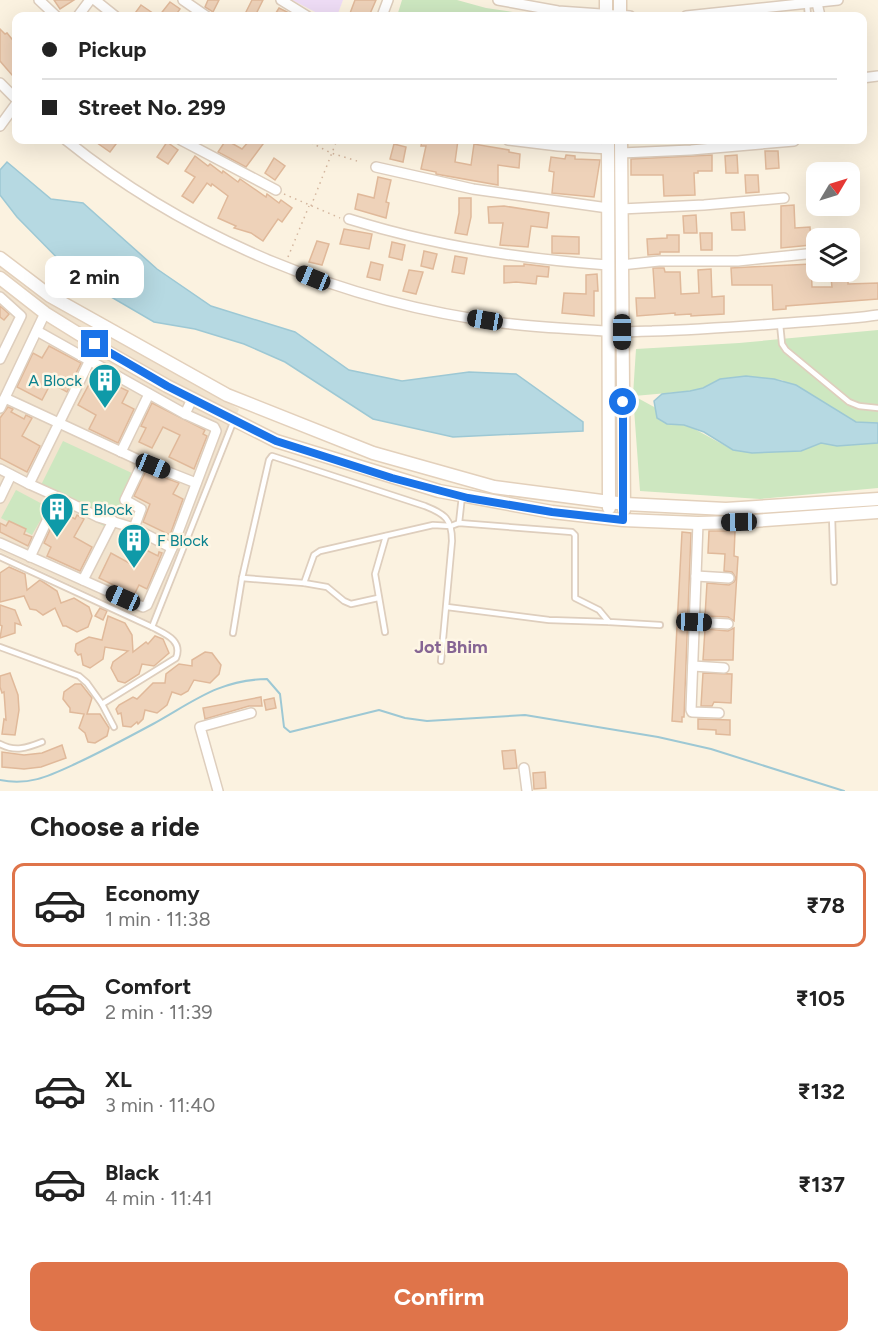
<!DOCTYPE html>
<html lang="en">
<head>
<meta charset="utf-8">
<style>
	:root { --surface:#fff; --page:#f2f2f2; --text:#222; --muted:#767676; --line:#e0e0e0; --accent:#df744a }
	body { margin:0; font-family:Figtree,sans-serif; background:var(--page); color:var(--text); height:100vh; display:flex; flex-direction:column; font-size:22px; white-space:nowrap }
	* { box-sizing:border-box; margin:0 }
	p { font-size:20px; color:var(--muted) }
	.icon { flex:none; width:33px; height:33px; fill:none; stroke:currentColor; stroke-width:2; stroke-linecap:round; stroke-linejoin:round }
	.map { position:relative; height:791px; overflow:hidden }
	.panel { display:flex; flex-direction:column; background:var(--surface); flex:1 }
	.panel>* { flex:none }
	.hud { position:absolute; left:12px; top:12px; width:855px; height:132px; border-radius:12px; box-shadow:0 6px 24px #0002; display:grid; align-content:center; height:132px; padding:0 30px; background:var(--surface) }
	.needle { width:39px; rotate:52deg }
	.tools { position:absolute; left:806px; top:162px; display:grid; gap:12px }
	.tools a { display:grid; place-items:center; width:54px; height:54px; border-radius:12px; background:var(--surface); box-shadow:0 6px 24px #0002; font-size:30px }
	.end { position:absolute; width:27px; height:27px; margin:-14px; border:8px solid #1a73e8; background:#fff; box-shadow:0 0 0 3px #fff }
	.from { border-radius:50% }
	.bubble { position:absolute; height:42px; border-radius:12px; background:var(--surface); box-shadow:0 6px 24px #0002; font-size:20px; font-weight:700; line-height:42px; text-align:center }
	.car { position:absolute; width:18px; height:36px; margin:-18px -9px; border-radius:8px; box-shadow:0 0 4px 2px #0007; background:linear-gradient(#222 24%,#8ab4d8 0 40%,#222 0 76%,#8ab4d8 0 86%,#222 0) }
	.hud b { display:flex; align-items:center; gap:21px; height:57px; font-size:22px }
	.hud b+b { border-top:2px solid var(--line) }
	.hud i { width:15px; height:15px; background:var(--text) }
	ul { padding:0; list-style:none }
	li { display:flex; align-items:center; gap:18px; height:84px; margin:0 12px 9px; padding:0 18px; border:3px solid transparent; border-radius:12px }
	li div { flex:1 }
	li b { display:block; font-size:22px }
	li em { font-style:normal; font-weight:700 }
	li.active { border-color:var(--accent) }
	li>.icon { width:54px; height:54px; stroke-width:1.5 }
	h2 { padding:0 30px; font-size:27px; line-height:72px }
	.action { display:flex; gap:12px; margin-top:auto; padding:12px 30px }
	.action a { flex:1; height:69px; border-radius:12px; background:var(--accent); color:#fff; font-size:24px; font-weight:700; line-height:69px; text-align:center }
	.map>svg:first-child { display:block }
</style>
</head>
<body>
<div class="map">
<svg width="878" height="791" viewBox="0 0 878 791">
	<rect width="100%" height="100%" fill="#fbf2e0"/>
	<polygon fill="#f2e4cf" points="0,265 50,303 239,409 153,623 0,552"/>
	<polygon fill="#efddf6" points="292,0 343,0 337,16 323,16"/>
	<g fill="#cde7c0">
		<polygon points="402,0 457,0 486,8 539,16 397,16"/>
		<polygon points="878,330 878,423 856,422 782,380 746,376 720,379 703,388 690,391 634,396 733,450 801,451 821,443 878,443 878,488 760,499 640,491 633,395 636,349 739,343"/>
		<polygon points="63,441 134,474 110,529 37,493"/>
		<polygon points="16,490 48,507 32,535 1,518"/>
	</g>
	<g fill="#b6d9e2" stroke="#9dc8d4" stroke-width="1.5">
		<polygon points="7,162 51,199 83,203 157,269 211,306 295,332 349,370 402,381 469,372 516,374 583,422 583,431 453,437 373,419 285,362 244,344 195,329 154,322 75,276 17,217 0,195 0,170"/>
		<polygon points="746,376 774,379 796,385 856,422 878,423 878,443 837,446 821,443 801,451 752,453 733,450 704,432 684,425 667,424 657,418 654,401 662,394 690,391 703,388 720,379"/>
	</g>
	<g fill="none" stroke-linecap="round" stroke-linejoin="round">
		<path stroke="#9dc8d4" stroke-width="2" d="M 0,780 C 29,786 49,776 75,764 C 101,752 127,738 153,724 C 193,702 218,680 267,679 L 280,694 L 284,727 L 290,732 L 379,710 L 405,718 L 427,721 L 525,715 L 658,737 L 711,749 L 844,791"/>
	</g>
	<g fill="#eed2b9" stroke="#e0b99a" stroke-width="1.5">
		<polygon points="54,0 74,0 60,9"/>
		<polygon points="208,0 219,0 213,12 205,7"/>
		<polygon points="252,0 263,0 255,16 244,16"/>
		<polygon points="355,0 376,0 369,16 349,16"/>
		<polygon points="170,2 180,9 175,16 159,16"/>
		<polygon points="141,5 157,16 133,16"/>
		<polygon points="279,8 295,16 274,16"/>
		<polygon points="0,29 5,34 7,33 16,44 16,71 12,75 0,61"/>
		<polygon points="93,140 119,140 110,152"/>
		<polygon points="226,140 242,149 250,140 266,140 246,167 218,152"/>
		<polygon points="422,140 458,140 455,162 471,165 474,144 509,150 509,152 520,154 519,168 498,165 498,185 436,174 436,172 421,169 426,146 421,146"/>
		<polygon points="167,142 178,150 168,164 157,157"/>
		<polygon points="394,144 406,147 403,162 390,159"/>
		<polygon points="765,151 778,151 779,168 766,169"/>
		<polygon points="566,155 575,156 575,159 600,160 594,197 552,193 554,172 549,171 551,157 565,159"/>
		<polygon points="712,155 712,171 698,171 698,173 694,173 695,195 664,196 663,175 631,175 631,159"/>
		<polygon points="737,155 738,173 726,173 725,156"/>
		<polygon points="195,156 208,166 210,164 222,173 223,171 238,182 240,179 266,197 267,194 279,203 281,200 292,208 282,222 278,219 263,241 251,233 234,228 236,226 218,218 228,196 212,184 211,186 207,183 193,203 182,196 195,177 185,171"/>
		<polygon points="274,158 285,166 275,180 265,173"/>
		<polygon points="745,175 758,175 759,192 746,193"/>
		<polygon points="378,177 391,180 386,202 389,203 386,218 355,209 358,194 374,198"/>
		<polygon points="459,198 471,198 471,217 467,235 455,233 459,213"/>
		<polygon points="794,205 795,228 810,227 811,245 781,248 781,206"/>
		<polygon points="504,206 549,213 547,228 531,226 528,247 500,245 503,223 489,223 488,207"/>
		<polygon points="744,212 745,230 732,230 731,213"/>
		<polygon points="696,215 697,233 684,233 683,216"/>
		<polygon points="344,229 372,234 369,249 340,244"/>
		<polygon points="700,233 712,233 712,250 701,250"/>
		<polygon points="667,235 679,235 679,252 660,252 660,254 648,255 647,239 667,238"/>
		<polygon points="552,236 579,237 579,254 552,253"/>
		<polygon points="317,241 329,244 322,265 309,262"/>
		<polygon points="392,242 405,245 402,260 389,257"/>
		<polygon points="424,251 437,254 433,269 421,266"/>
		<polygon points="455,256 467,258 464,274 452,272"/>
		<polygon points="371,262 383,265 380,280 367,277"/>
		<polygon points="524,264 549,267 548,277 537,276 536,284 516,282 504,283 504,266 524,266"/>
		<polygon points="811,264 812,287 832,287 831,278 848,277 848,284 878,283 878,299 786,306 786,309 773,310 772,285 732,285 731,268"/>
		<polygon points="653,268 664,268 665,272 680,272 681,294 699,293 698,270 711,269 712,297 724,296 724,314 691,316 691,314 675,315 675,313 637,316 636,298 655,298"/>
		<polygon points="409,270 423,272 416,294 403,291"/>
		<polygon points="597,274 598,291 594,291 594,316 562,313 564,293 586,294 586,275"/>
		<polygon points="0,306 9,314 4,320 0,317"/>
		<polygon points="49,346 81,363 67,392 51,383 42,400 17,387 33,353 42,358"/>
		<polygon points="94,375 128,391 122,403 134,409 118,443 89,429 96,415 78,405"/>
		<polygon points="152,403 205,430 203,434 207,436 194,469 169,457 180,435 163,427 152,448 139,442 146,428 141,426"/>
		<polygon points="8,407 13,409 11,412 24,419 26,415 32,418 22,436 40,446 27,472 0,458 0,418"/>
		<polygon points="146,471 179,483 173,494 183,499 170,535 143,522 150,504 134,496"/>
		<polygon points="61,506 64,508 62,512 75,519 77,515 84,519 74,537 92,547 80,571 47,556 51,547 44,543"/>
		<polygon points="9,521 26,529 24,534 32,537 28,546 0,532 0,523 6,526"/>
		<polygon points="709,531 735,531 734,556 738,557 734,621 728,617 705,616 707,583 729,585 734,582 736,578 732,572 724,571 725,554 708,553"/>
		<polygon points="682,532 691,533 684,717 682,717 682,722 672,721"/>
		<polygon points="138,546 158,556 159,552 162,553 147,589 139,585 134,595 99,578 111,553 129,563"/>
		<polygon points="9,567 25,574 27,590 40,580 57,591 61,603 74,598 89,607 92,616 88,627 77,632 66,626 63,626 55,608 43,615 36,610 30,609 24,596 0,602 0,573"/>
		<polygon points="0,605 15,610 21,625 15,623 15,633 0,638 2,626 0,625"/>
		<polygon points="100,608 107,611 103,620 95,616"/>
		<polygon points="108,616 125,623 132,635 133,652 146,642 148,644 155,636 163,639 169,653 154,666 142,664 139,674 125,683 118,681 111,668 113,662 128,651 105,647 103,659 90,668 83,665 81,654 78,655 75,651 76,644 89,637 102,640"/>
		<polygon points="734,628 733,660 703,660 705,629 728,631"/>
		<polygon points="205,652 212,653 221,665 219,674 210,683 194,680 188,691 181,695 172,692 167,705 157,713 145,710 143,719 138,724 137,722 131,727 123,726 121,713 118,714 116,709 119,705 133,697 137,699 153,683 165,683 166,674 179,664 192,666 192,660"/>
		<polygon points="10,673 18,695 19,710 15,735 2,734 4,719 6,720 4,692 2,693 0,687 0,676"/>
		<polygon points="703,673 732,674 731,703 714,702 712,706 701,706"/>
		<polygon points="75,684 81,684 92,698 87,714 100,714 109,728 107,736 95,743 88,742 85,733 79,728 84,714 70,712 70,708 63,699 64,692"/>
		<polygon points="261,697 262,706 249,706 205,719 203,708"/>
		<polygon points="274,698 276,708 266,710 264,700"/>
		<polygon points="698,719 730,720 730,735 716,734 716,730 698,729"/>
		<polygon points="62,745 66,758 41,767 24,769 2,767 2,752 24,755 42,753"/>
		<polygon points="515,750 517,768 504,769 502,751"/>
		<polygon points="545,772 546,788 534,789 533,773"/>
	</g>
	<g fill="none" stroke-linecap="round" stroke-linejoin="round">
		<defs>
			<g id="lane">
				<polyline points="807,4 808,16"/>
				<polyline points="780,324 782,344 786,350 849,402 859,406 878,408"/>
				<polyline points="832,516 834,582"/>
				<polyline points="459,523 462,496"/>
				<path d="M 0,557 L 152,627 C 165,634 183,640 176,658 L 102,704 L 87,683 L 79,676 L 0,647"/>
				<polyline points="242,578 304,583 327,587 344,601 351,604 378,598"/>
				<polyline points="304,583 314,555 320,551 433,525 451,526 459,523 572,532 575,535 575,598 599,610 609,622 660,625"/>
				<polyline points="447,607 549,620 609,622"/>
				<polyline points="152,627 234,420"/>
				<polyline points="385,632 375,574 386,536"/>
				<path d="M 233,633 L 242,578 L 269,460 L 272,456 L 425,506 C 445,514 452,519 452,541 L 441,661"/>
				<polyline points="102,704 114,727"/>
				<path d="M 0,744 C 15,752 27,748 42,742"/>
			</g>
			<g id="street">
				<polyline points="39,0 56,16"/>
				<polyline points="95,0 115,16"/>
				<polyline points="183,0 206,16"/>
				<polyline points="281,0 307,16"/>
				<polyline points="498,0 558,11 630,16"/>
				<polyline points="817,3 820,16"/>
				<polyline points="78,16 90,0"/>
				<polyline points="382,16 388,0"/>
				<polyline points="686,16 838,0"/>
				<polyline points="862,78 878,76"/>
				<polyline points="0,83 16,99"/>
				<polyline points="0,126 16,104"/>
				<path d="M 66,140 C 190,240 346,303 503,323 C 542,328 582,329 621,332 C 631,332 642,331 652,331 C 693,330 734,327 774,324 C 809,321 844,320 878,315"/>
				<polyline points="181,140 276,190"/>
				<polyline points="508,140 558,146 609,149"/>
				<polyline points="621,153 691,150 794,141"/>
				<polyline points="376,167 473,189 608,208"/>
				<polyline points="621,209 704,205 784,198"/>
				<path d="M 349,219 C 434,246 520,259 608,265"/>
				<polyline points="621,265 659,261 738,261 816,253"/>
				<polyline points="0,297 21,316 0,359"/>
				<polyline points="37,331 185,414"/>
				<polyline points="5,398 143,462 125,500 141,509 134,528 172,548"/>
				<polyline points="0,408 45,313"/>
				<polyline points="121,452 149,394"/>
				<polyline points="143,462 196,483"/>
				<polyline points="0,469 29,484"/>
				<polyline points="58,497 98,517 134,528"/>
				<polyline points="0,498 11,475"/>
				<polyline points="698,523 691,710 692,712 719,713"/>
				<polyline points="0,543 143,607 147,605 172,548 216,431 214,427 185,414 192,399"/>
				<polyline points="30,557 58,497 29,484 90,360"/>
				<polyline points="696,576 729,578"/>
				<polyline points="83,580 113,521"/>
				<polyline points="694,622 728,624"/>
				<polyline points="693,666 724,668"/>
				<polyline points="524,768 527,791"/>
				<polyline points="218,791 200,727 251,713"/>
			</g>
			<g id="secondary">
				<polyline points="620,0 620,16"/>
				<polyline points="606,16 606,0"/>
				<polyline points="608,140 609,508"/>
				<polyline points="621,140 624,510"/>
				<polyline points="0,258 50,296 227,395 373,453 494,487 625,504 726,509 878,499"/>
				<polyline points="0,278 45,313 111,354 167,386 276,441 439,491 552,512 623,520 698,523 739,522 878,512"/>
			</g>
		</defs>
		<use href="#lane" stroke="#decebd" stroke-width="8"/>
		<use href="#street" stroke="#decebd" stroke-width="12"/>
		<use href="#secondary" stroke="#e3d0bb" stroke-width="15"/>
		<g stroke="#d3b59d" stroke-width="1.5" stroke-dasharray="1.5 4.5" stroke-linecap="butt">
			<polyline points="306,140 331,153 357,161"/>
			<polyline points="284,194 340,218"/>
			<polyline points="311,206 337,140"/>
			<polyline points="288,257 309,206"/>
		</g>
		<use href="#lane" stroke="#fff" stroke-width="4.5"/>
		<use href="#street" stroke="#fff" stroke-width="9"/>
		<use href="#secondary" stroke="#fff" stroke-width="12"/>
	</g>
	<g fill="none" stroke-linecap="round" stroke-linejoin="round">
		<polyline stroke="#1a73e8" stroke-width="8" points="95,344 167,386 276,441 392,478 468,498 552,512 623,520 623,402"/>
	</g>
	<defs>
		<symbol id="building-pin" viewBox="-11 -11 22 30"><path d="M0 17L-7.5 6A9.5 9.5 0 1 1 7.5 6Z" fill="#0f9aa8" stroke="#fef6e5"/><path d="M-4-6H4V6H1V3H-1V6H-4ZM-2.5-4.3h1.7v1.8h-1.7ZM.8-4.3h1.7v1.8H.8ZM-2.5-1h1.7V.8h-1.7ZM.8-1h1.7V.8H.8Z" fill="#fff"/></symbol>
	</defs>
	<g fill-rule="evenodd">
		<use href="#building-pin" x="86" y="361" width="38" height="52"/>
		<use href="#building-pin" x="38" y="490" width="38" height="52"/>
		<use href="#building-pin" x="115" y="521" width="38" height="52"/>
	</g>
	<g text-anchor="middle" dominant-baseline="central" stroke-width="5" stroke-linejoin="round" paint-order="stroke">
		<g font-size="16" fill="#0d838f" stroke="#fef6e5" text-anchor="start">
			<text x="82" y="380" text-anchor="end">A Block</text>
			<text x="80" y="509">E Block</text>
			<text x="157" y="540">F Block</text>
		</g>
		<g font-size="18" font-weight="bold" fill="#866593" stroke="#fef6e5">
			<text x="451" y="647">Jot Bhim</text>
		</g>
	</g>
</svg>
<div class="tools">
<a><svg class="needle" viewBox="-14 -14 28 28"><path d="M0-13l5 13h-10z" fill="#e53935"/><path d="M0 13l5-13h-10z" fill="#767676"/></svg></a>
<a><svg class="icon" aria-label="layers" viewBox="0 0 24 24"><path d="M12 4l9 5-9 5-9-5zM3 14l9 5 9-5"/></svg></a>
</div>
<i class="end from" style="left:623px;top:402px"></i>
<i class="end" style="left:95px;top:344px"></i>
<div class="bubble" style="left:45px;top:256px;width:99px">2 min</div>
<i class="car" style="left:313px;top:278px;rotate:292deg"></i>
<i class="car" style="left:485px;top:320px;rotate:279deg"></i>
<i class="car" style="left:622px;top:332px;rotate:180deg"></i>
<i class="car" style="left:153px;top:466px;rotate:112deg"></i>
<i class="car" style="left:739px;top:522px;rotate:269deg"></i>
<i class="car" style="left:123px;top:598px;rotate:294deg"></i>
<i class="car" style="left:694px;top:622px;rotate:92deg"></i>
<div class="hud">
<b><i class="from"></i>Pickup</b>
<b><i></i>Street No. 299</b>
</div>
</div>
<section class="panel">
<h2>Choose a ride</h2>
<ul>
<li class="active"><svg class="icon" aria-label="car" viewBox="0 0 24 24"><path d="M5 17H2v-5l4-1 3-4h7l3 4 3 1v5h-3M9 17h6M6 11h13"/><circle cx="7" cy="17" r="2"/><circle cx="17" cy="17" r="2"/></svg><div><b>Economy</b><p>1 min · 11:38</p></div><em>₹78</em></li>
<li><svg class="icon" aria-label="car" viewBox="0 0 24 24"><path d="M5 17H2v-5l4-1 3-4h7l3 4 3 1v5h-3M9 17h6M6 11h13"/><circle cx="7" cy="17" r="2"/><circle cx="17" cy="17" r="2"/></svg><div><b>Comfort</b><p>2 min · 11:39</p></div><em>₹105</em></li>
<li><svg class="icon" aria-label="car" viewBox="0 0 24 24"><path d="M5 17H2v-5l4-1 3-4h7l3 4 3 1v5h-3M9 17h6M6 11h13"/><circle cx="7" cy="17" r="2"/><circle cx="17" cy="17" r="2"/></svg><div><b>XL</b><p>3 min · 11:40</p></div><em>₹132</em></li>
<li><svg class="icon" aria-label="car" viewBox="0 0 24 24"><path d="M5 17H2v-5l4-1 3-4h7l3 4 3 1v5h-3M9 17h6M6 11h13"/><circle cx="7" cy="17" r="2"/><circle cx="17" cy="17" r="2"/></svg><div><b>Black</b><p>4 min · 11:41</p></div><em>₹137</em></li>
</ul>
<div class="action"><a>Confirm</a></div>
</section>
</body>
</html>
